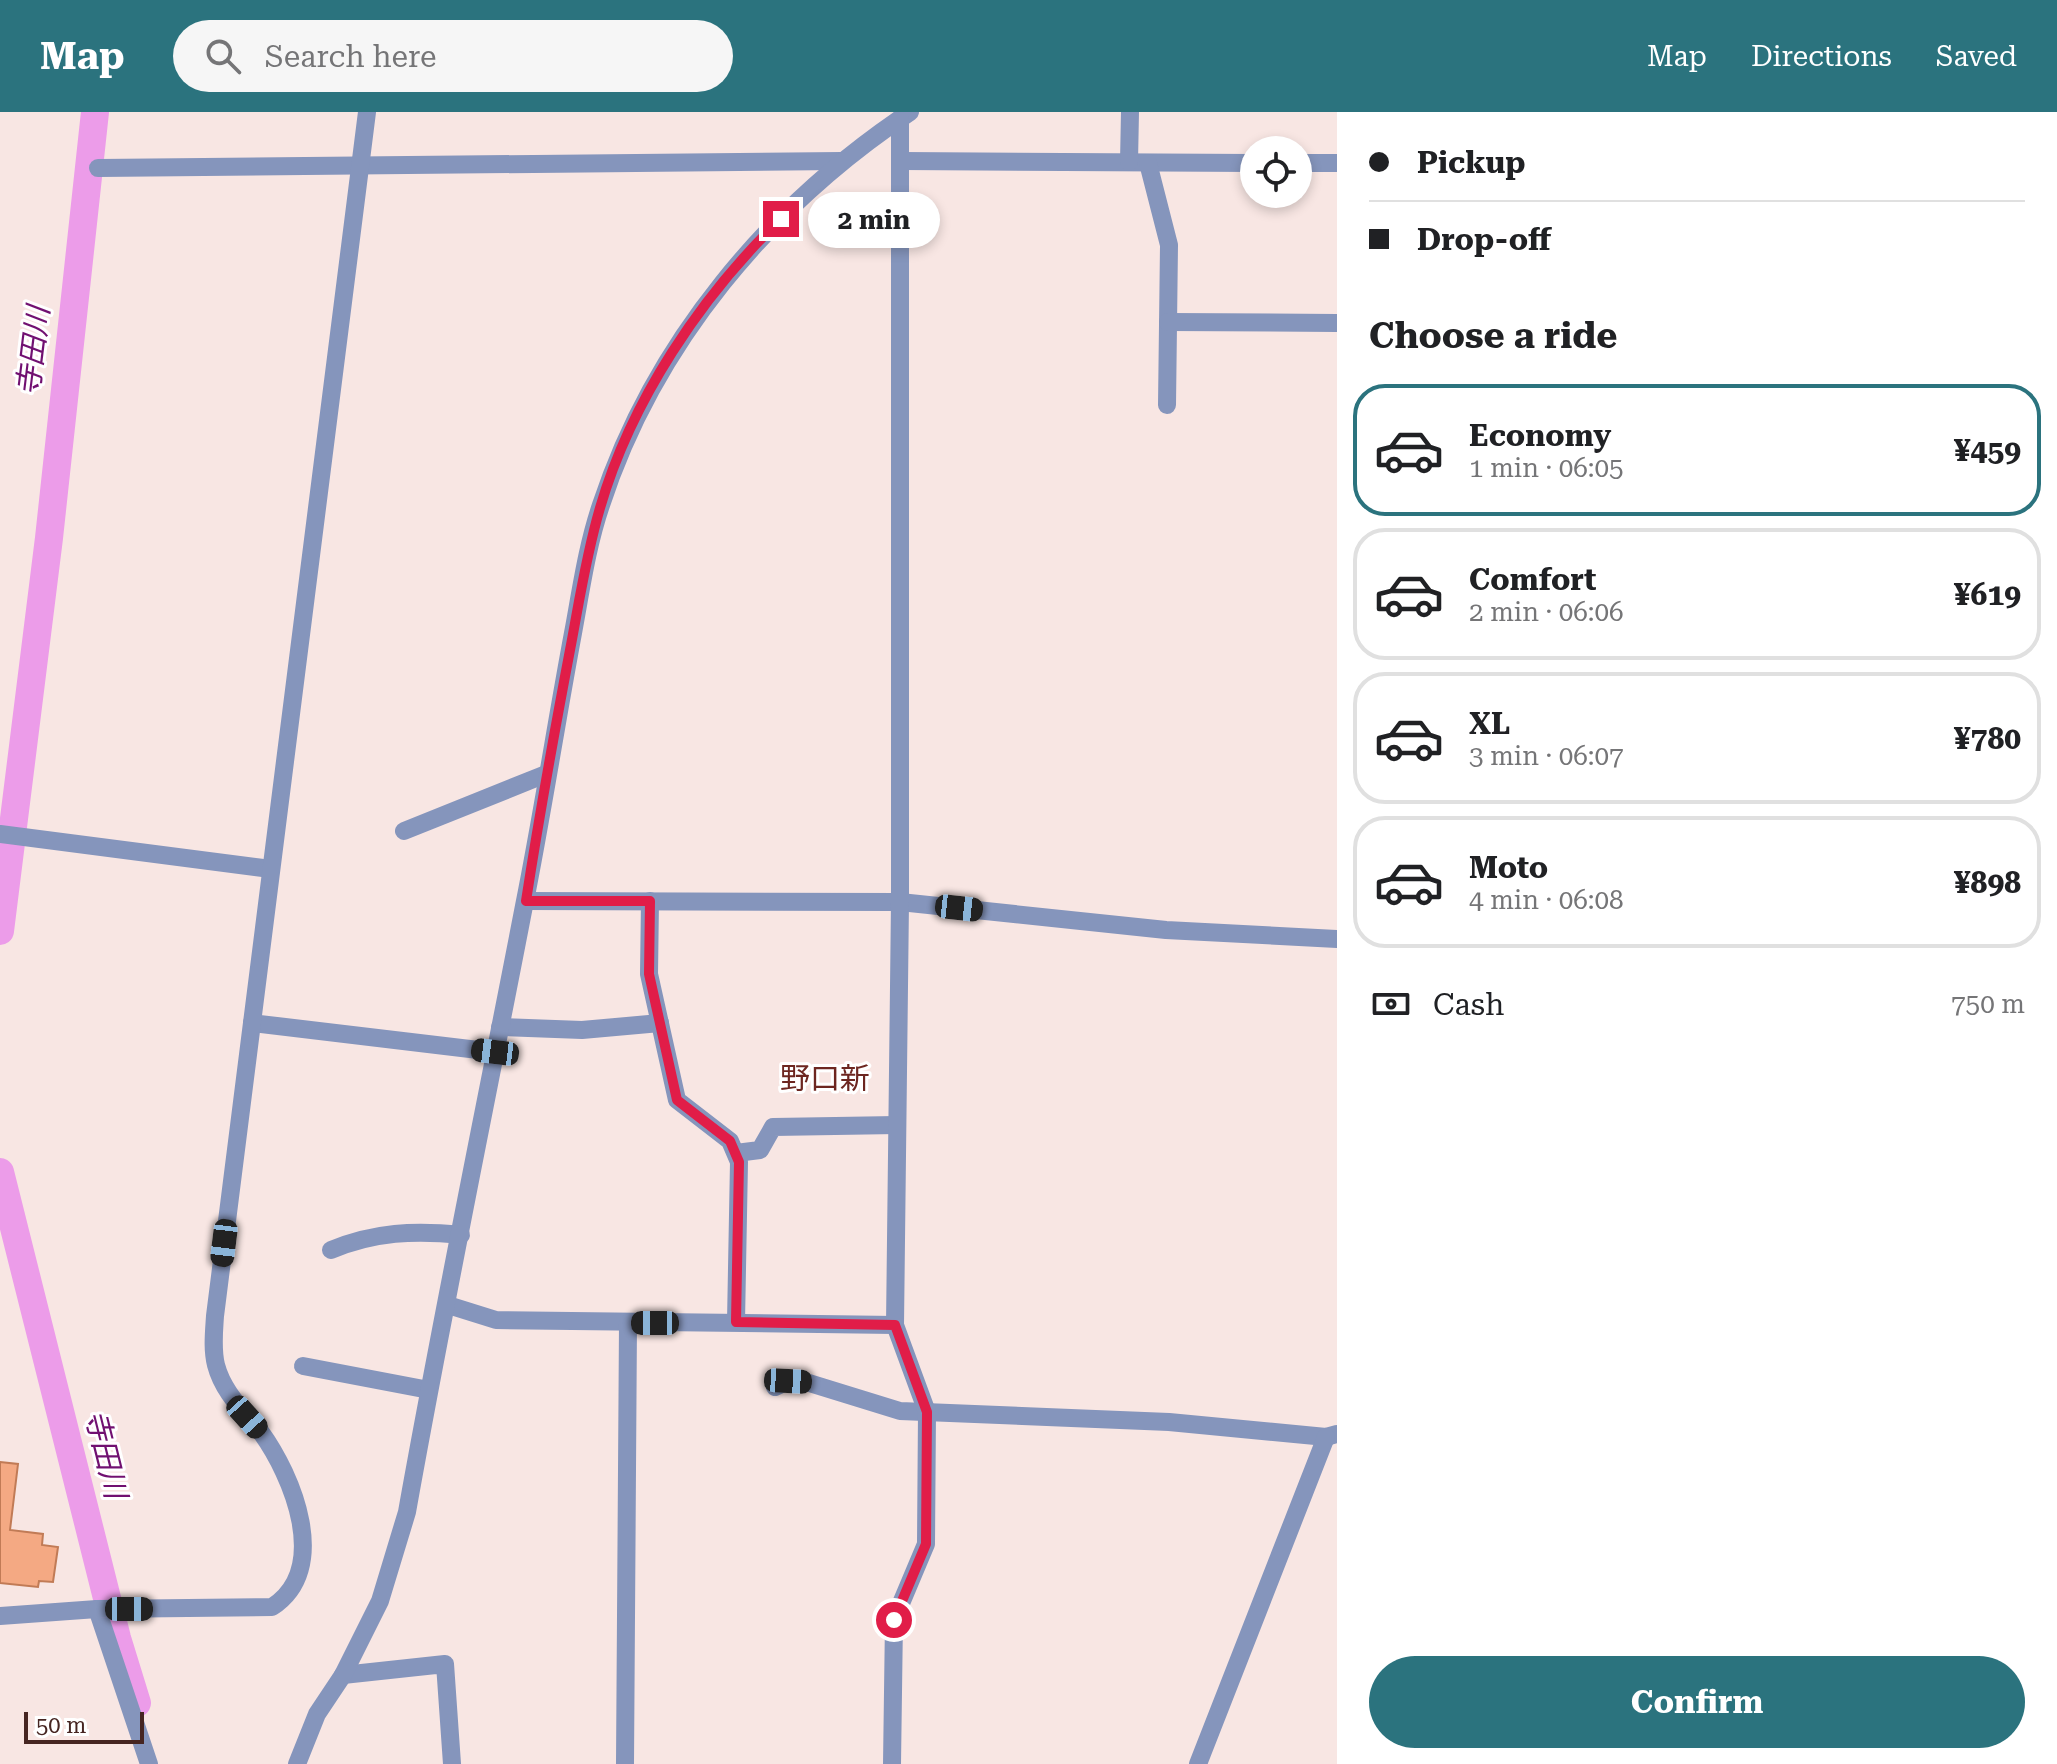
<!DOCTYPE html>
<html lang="en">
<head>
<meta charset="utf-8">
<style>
	:root { --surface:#fff; --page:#f6f6f6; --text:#202124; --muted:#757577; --line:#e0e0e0; --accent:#2b737e }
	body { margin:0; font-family:"Roboto Serif","Noto Sans JP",serif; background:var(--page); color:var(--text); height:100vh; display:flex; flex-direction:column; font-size:30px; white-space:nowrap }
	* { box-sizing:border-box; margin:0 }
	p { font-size:26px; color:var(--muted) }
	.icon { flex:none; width:44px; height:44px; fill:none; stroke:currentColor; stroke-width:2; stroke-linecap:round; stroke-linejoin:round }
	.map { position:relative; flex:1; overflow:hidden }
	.drawer { display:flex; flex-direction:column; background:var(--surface); width:720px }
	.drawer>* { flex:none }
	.guide { display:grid; align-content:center; height:176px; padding:0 32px; background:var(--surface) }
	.tools { position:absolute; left:1240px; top:24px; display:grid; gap:16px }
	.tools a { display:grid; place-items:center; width:72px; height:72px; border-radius:50%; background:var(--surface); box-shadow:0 4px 12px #0003; font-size:40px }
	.scale { position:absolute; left:24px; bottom:20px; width:120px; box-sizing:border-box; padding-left:8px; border:4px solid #462521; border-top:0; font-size:22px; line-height:28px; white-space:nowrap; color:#462521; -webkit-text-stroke:6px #fff; paint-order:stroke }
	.end { position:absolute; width:36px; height:36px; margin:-18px; border:10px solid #e11d48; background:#fff; box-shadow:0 0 0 4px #fff }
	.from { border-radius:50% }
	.bubble { position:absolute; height:56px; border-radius:28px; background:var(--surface); box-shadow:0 4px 12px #0003; font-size:26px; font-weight:700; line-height:56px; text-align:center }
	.car { position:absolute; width:24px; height:48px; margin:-24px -12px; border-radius:10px; box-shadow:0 0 6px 2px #0007; background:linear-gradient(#222 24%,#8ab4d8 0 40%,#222 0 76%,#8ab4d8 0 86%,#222 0) }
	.guide b { display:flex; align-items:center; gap:28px; height:76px; font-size:30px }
	.guide b+b { border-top:2px solid var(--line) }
	.guide i { width:20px; height:20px; background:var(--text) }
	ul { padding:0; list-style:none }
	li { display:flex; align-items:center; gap:24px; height:132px; margin:0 16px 12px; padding:0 16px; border:4px solid var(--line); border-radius:32px }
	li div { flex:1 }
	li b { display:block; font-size:30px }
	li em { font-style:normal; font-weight:700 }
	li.active { border-color:var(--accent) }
	li>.icon { width:72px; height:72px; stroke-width:1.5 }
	h2 { padding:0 32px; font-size:36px; line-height:96px }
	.pay { display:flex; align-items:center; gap:20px; height:88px; padding:0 32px; font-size:30px }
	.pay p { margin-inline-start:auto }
	.cta { display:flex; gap:16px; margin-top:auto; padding:16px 32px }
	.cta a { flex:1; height:92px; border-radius:48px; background:var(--accent); color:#fff; font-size:32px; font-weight:700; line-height:92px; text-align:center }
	header { display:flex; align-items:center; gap:48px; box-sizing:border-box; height:112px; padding:0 40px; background:var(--accent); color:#fff }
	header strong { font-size:38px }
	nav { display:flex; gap:44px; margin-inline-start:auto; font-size:28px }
	.search { width:560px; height:72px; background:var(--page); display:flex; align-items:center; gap:20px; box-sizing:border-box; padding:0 28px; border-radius:44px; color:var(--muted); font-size:30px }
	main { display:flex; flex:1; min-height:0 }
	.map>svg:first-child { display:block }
</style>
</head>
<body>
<header>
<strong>Map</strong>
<div class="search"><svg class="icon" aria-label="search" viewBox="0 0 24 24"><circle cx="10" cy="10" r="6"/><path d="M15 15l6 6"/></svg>Search here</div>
<nav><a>Map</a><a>Directions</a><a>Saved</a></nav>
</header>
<main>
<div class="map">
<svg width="1337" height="1652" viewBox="0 0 1337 1652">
	<rect width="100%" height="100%" fill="#f8e6e3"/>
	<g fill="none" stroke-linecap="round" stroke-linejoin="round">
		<g stroke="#ec9ce9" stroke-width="28">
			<polyline points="0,819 49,426 95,0"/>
			<polyline points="0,1060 117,1526 137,1591"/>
		</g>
	</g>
	<polygon fill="#f4a983" stroke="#c17b56" stroke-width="2" points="0,1350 18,1352 10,1418 43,1422 42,1433 58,1435 53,1470 39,1469 38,1475 0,1471"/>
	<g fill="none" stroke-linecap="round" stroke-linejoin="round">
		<g stroke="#8595bc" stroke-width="18">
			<polyline points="902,49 1254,51"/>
			<polyline points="1129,50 1130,0"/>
			<polyline points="1148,51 1169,133 1167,293"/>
			<polyline points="1298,51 1337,51"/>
			<polyline points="98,56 841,49"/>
			<polyline points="1168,210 1337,211"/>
			<polyline points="404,719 546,662"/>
			<polyline points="0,722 271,757"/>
			<polyline points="526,789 900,790 1166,818 1337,827"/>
			<polyline points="650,789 649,862 677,988 730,1029 739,1050 736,1210"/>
			<polyline points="252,911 495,940"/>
			<polyline points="500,915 582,918 660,911"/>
			<polyline points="736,1041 760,1038 773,1015 897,1013"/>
			<path d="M 331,1138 C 374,1120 415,1118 461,1123"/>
			<polyline points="448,1193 496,1208 895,1213"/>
			<polyline points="303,1254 429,1278"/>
			<polyline points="775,1275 788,1269 806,1270 900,1299 1169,1310 1326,1325 1337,1322"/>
			<polyline points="0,1504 97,1497"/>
			<polyline points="343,1563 445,1552 452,1652"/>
			<path d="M 149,1652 L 97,1497 L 272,1495 C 331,1457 293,1364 260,1319 C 243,1298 223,1280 216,1253 C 212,1237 214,1220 215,1204 L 367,0"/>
			<path d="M 297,1652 L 317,1602 L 343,1563 L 380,1489 L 407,1400 C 443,1198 485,996 524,794 C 542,704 556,612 573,521 C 581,478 587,434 601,393 C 654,231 769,94 910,0"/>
			<polyline points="625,1652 628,1211"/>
			<polyline points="892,1652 894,1508 926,1432 927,1300 895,1213 900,790 900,7"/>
			<polyline points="1198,1652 1326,1325"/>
		</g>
	</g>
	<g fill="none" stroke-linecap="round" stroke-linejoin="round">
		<path stroke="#e11d48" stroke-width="10" d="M 781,107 C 701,184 631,289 600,396 C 586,443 579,491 570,538 C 554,622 539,705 526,789 L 650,789 L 649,862 L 677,988 L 730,1029 L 739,1050 L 736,1210 L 895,1213 L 927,1300 L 926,1432 L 894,1508"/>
	</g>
	<g text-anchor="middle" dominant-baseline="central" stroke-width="6" stroke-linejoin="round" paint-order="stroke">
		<g font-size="30" font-style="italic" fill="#711071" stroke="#fff">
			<text transform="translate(33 239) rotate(-83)">寺田川</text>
			<text transform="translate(106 1342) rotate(76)">寺田川</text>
		</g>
		<g font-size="30" fill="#6d2620" stroke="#fff">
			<text x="825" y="966">野口新</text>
		</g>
	</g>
</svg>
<div class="tools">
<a><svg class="icon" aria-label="locate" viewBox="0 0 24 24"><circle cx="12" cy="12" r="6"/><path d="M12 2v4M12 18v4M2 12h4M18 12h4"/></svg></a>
</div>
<div class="scale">50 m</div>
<i class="end from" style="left:894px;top:1508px"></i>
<i class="end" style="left:781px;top:107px"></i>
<div class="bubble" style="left:808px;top:80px;width:132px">2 min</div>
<i class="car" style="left:959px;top:796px;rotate:96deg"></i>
<i class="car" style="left:495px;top:940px;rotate:277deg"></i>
<i class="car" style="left:224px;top:1131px;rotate:187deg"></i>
<i class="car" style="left:655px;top:1211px;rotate:270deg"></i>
<i class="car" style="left:788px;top:1269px;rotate:93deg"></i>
<i class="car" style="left:247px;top:1305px;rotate:138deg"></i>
<i class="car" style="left:129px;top:1497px;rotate:90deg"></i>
</div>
<section class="drawer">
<div class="guide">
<b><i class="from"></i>Pickup</b>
<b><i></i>Drop-off</b>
</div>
<h2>Choose a ride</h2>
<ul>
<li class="active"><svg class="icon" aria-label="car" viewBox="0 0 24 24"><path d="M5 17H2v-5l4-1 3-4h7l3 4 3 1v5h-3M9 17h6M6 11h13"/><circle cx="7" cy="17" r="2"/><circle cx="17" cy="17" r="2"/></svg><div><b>Economy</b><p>1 min · 06:05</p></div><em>¥459</em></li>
<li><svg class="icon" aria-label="car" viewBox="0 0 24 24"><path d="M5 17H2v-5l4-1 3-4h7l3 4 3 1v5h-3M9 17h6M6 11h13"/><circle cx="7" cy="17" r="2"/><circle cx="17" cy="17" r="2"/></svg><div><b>Comfort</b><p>2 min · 06:06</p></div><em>¥619</em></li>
<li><svg class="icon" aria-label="car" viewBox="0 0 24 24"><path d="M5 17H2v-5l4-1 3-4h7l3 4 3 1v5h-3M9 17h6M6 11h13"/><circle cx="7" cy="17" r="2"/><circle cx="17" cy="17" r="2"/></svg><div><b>XL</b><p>3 min · 06:07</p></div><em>¥780</em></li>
<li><svg class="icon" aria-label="car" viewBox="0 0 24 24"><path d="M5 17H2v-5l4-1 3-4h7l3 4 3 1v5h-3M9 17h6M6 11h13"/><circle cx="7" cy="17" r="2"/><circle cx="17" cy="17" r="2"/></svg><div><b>Moto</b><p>4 min · 06:08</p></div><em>¥898</em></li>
</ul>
<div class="pay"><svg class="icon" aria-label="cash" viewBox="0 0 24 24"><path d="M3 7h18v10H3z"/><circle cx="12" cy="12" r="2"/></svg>Cash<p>750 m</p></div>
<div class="cta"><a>Confirm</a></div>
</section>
</main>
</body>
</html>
